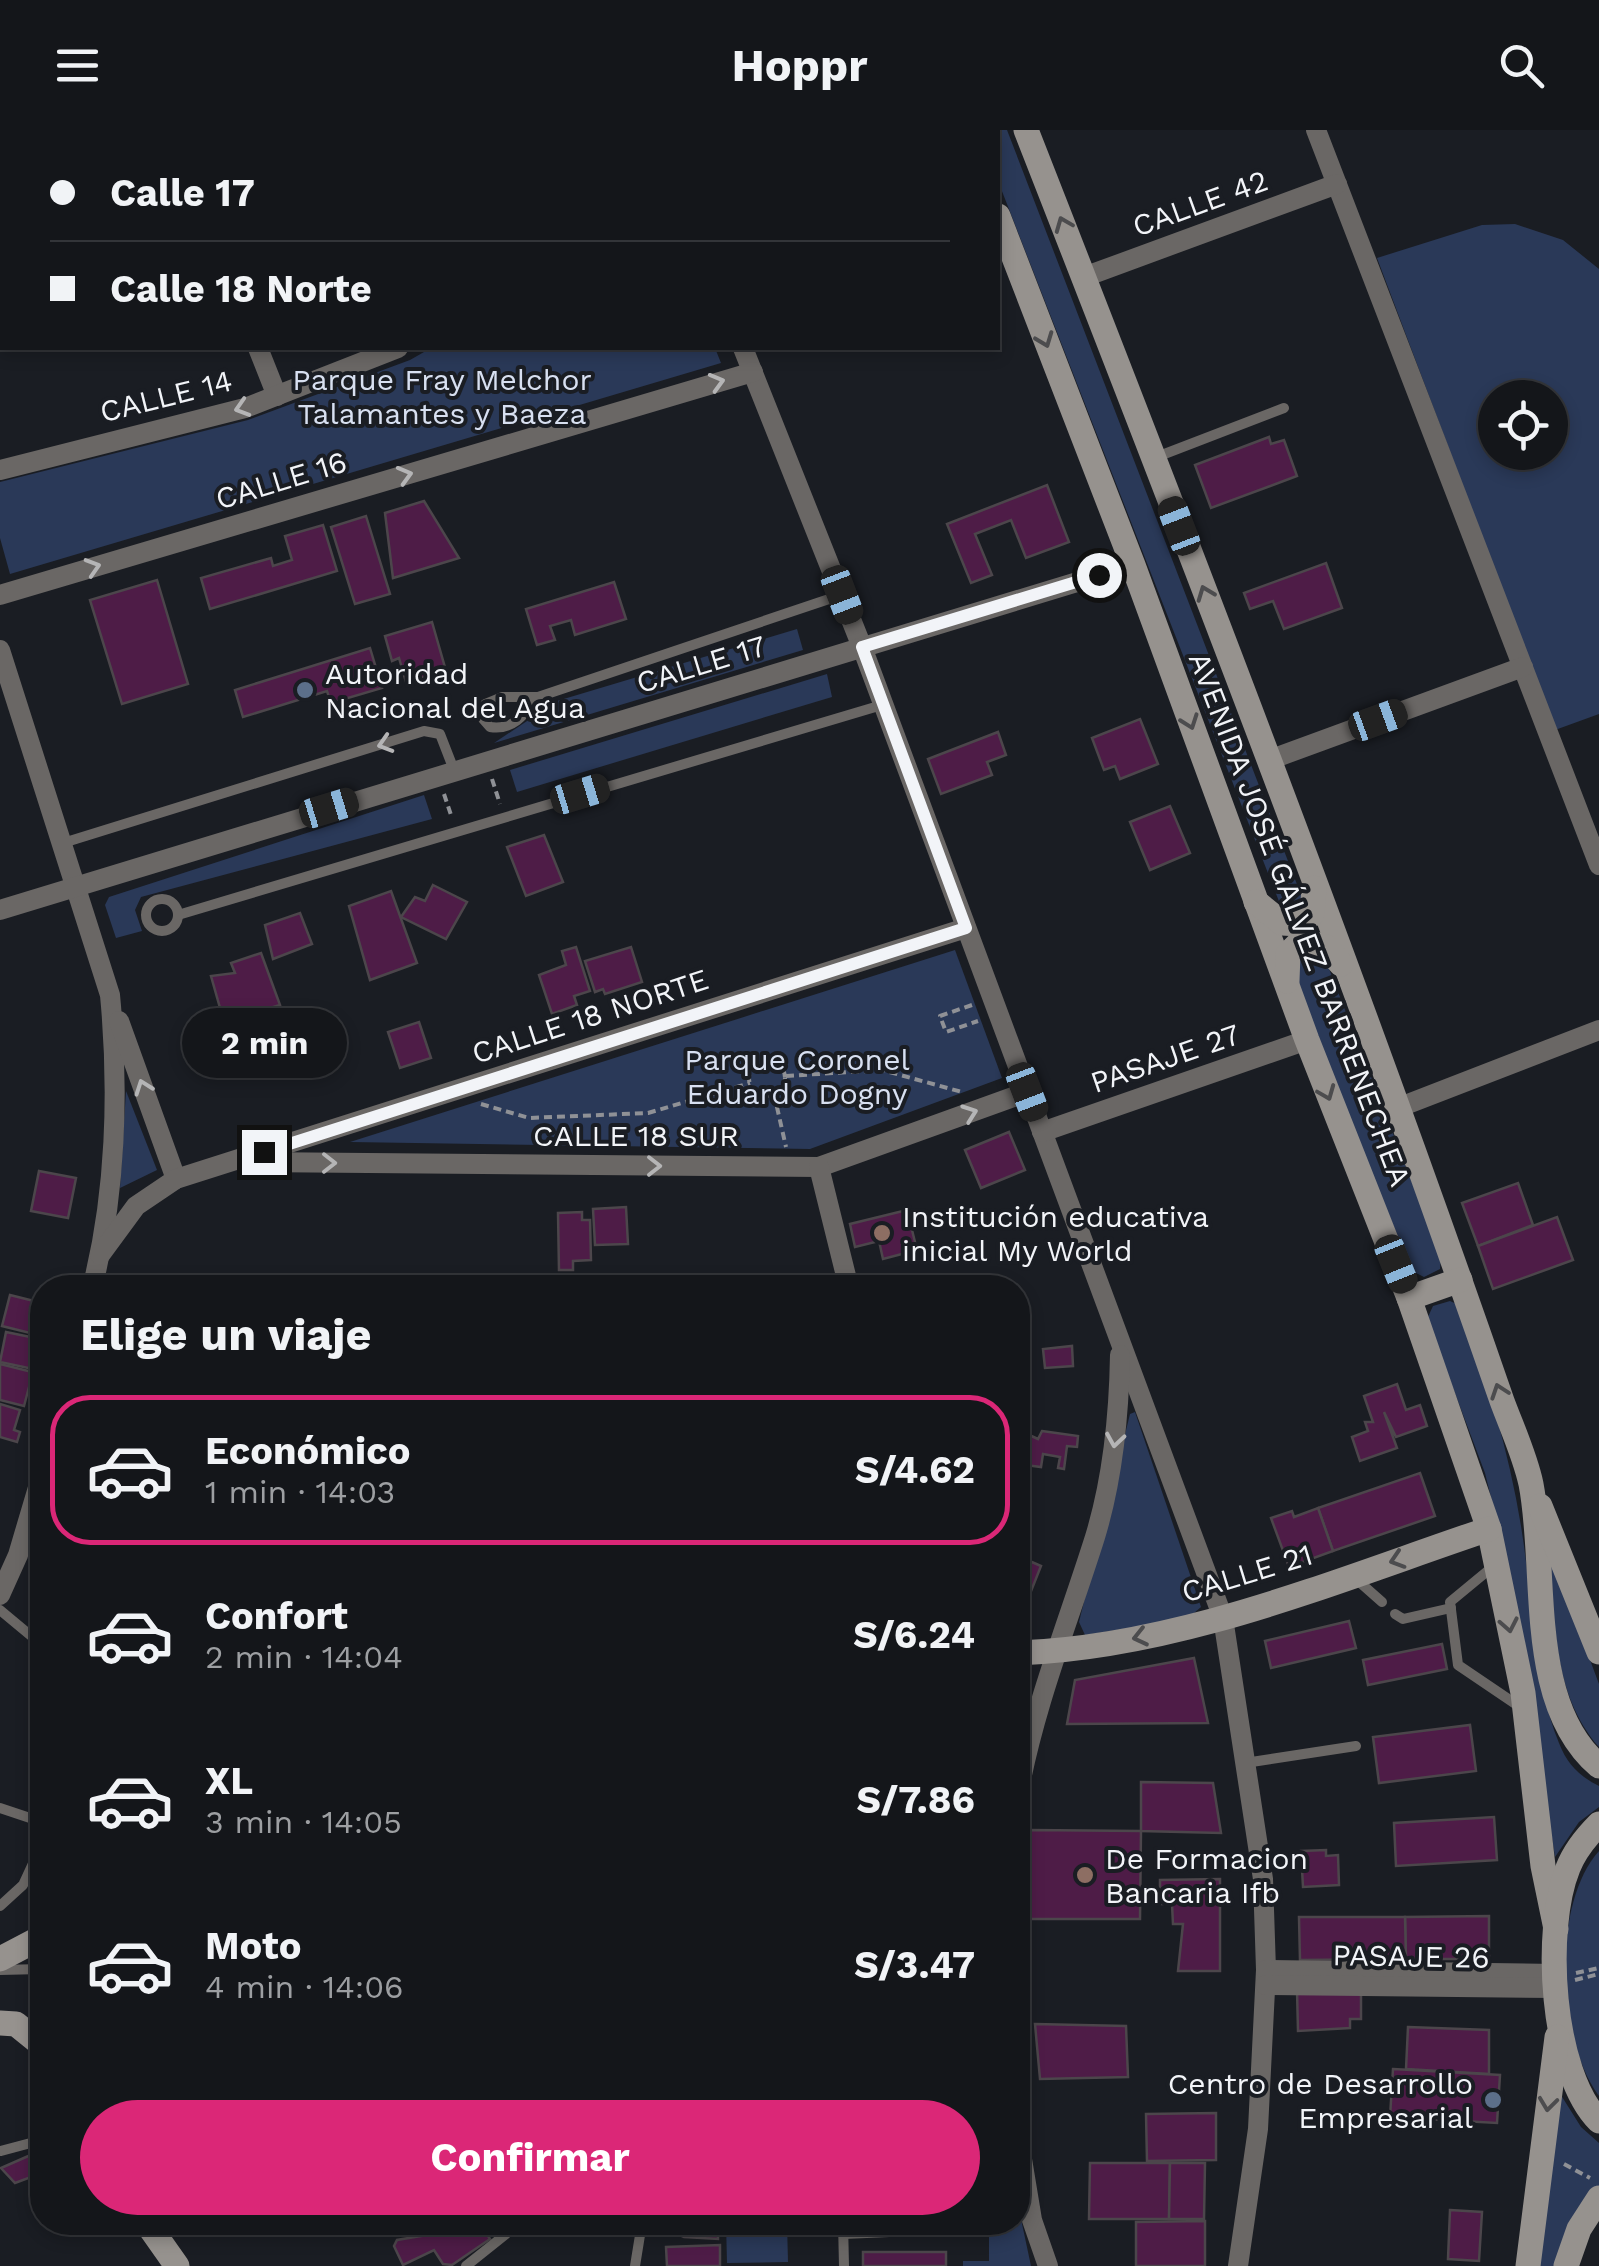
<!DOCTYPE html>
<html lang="es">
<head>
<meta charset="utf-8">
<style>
	:root { --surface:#14161a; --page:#212327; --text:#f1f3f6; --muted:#9d9fa2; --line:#333539; --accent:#db2777 }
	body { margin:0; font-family:"Work Sans",sans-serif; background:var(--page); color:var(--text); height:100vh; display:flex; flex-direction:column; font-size:38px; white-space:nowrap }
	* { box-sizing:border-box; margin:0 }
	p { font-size:32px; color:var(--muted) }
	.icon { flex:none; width:55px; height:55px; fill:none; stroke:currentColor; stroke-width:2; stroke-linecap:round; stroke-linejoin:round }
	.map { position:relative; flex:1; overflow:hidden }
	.side { position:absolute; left:30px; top:1145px; width:1000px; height:960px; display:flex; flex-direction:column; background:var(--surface); border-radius:40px; box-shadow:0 5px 15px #0003,0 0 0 2px var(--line) }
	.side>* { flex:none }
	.top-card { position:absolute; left:0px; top:0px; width:1000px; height:220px; box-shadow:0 5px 15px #0003,0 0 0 2px var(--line); display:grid; align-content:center; height:220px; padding:0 50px; background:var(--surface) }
	.fabs { position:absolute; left:1478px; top:250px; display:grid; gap:20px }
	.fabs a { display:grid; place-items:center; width:90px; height:90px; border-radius:50%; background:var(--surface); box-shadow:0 5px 15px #0003,0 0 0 2px var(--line); font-size:50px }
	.end { position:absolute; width:45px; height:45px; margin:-22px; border:12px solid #f2f4f8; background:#111; box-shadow:0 0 0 5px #111 }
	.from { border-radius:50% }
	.bubble { position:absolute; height:70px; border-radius:35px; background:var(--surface); box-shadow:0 5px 15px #0003,0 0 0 2px var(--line); font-size:32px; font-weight:700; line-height:70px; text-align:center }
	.car { position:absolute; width:30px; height:60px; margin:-30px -15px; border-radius:12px; box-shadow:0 0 8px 2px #0007; background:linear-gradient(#222 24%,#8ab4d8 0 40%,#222 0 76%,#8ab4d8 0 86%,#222 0) }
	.top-card b { display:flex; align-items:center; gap:35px; height:95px; font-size:38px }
	.top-card b+b { border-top:2px solid var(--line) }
	.top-card i { width:25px; height:25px; background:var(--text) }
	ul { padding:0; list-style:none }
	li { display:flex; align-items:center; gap:30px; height:150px; margin:0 20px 15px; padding:0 30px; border:5px solid transparent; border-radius:40px }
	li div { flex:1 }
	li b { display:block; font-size:38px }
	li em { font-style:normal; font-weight:700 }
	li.current { border-color:var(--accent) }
	li>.icon { width:90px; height:90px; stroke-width:1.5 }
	h2 { padding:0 50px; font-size:45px; line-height:120px }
	.button { display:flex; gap:20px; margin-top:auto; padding:20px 50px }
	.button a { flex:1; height:115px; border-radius:60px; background:var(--accent); color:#fff; font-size:40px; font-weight:700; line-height:115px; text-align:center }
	header { display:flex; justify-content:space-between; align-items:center; height:130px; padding:0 50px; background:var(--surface); font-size:45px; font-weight:700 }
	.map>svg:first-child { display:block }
</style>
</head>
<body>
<header><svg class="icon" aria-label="menu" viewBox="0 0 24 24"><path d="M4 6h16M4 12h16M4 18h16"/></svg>Hoppr<svg class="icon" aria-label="search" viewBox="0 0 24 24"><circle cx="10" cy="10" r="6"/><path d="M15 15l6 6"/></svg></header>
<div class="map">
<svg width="1599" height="2136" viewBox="0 0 1599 2136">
	<rect width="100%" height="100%" fill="#1a1d23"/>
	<g fill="#2a3958" fill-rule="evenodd">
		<polygon points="978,0 1007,0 1308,783 1290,786 1280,774 998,51 998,2"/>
		<path d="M 1515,94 L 1563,110 L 1599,139 L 1599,584 L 1555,600 L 1377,128 L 1482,95 ZM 1495,268 L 1550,268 L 1550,322 L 1495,322 Z"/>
		<polygon points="431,218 715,218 721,233 10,444 0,408 0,352 248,290 410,230"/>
		<polygon points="797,499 803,520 494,613 557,571"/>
		<polygon points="827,544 832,567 517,662 510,640"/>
		<polygon points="424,665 432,689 141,767 135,780 142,801 116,808 105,775 109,767"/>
		<polygon points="955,820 1002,948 810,1019 350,1012"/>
		<polygon points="1310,821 1326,831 1441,1127 1440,1139 1424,1147 1412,1141 1295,856 1300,826"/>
		<polygon points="126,961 157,1040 120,1058"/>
		<path d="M 1450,1171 L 1461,1176 C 1486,1247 1509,1321 1521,1396 C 1533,1468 1532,1545 1559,1613 C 1567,1634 1579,1646 1599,1656 L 1599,1677 L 1579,1692 L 1555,1727 L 1513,1457 L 1485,1343 L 1427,1189 L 1433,1176 Z"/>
		<polygon points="1135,1282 1201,1477 1187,1489 1085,1505 1079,1492 1130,1284"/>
		<path d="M 1550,1423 L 1599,1554 L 1599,1617 C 1552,1563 1555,1491 1550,1423 Z"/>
		<path d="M 1599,1721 L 1599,1966 C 1557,1910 1551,1774 1599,1721 Z"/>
		<polygon points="1559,1962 1581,1997 1599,2013 1599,2060 1557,2136 1539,2136"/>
		<polygon points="1018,2075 1031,2136 963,2136 963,2131 989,2131 989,2093 1018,2092"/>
		<polygon points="726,2093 787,2093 788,2132 727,2133"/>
	</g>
	<g fill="#4e1c47" stroke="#4c464b" stroke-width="2.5">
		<polygon points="1269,307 1271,314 1284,310 1297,346 1211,378 1195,335"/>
		<polygon points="1047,355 1069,412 1026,428 1011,390 975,404 992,445 971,453 947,394"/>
		<polygon points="424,371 459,428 393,448 385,383"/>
		<polygon points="366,386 390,464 355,474 331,397"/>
		<polygon points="323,395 337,441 210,479 201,448 271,428 273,436 292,430 285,406"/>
		<polygon points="1326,433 1342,478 1284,499 1273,471 1250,479 1244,463"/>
		<polygon points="157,450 188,554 122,574 90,470"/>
		<polygon points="614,452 626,489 575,505 571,490 550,496 555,510 537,515 526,479"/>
		<polygon points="432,492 446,541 406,552 399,528 392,531 385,506"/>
		<polygon points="370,518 382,558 331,573 327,561 243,587 235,560"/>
		<polygon points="1140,589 1158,634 1120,649 1115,636 1104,640 1092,608"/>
		<polygon points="998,602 1006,625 987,632 992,645 941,664 928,629"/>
		<polygon points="1170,676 1190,723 1150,740 1130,692"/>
		<polygon points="544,705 563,752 526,766 507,717"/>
		<polygon points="433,755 467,772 446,809 401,787 415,767 425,771"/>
		<polygon points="391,761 417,833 370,850 349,776"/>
		<polygon points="300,783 312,814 273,829 265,795"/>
		<polygon points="576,817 590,861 574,866 577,875 552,884 539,845 566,835 562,821"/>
		<polygon points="631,817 642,852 605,864 603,859 595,862 585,831"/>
		<polygon points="261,823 280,875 224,892 211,846 235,843 231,833"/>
		<polygon points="419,892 431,928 400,938 388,902"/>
		<polygon points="1009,1002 1025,1040 981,1058 965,1020"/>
		<polygon points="39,1041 76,1048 68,1088 31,1081"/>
		<polygon points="1518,1053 1533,1095 1478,1116 1462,1073"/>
		<polygon points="626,1077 628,1114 595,1115 593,1079"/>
		<polygon points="907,1080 917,1120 883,1129 879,1111 855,1117 850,1094"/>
		<polygon points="582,1082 582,1090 590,1090 591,1130 573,1131 573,1140 559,1140 558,1083"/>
		<polygon points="1557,1087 1573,1130 1493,1159 1478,1116"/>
		<polygon points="10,1165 42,1173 42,1206 2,1196"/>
		<polygon points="6,1202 40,1209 33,1239 0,1232"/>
		<polygon points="1072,1216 1073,1236 1045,1238 1043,1219"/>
		<polygon points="0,1234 40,1244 36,1259 29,1257 24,1276 0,1270"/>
		<polygon points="1397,1254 1406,1280 1420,1275 1427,1296 1396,1307 1384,1282 1397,1318 1360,1331 1352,1307 1368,1301 1365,1292 1373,1292 1364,1266"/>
		<polygon points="0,1274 20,1280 14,1300 20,1302 17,1312 0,1307"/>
		<polygon points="1042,1301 1078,1306 1077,1317 1067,1316 1064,1339 1058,1338 1060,1327 1043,1324 1041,1337 1025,1335 1027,1320 1020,1319 1027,1304 1038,1309"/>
		<polygon points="1420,1343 1435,1386 1333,1421 1318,1378"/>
		<polygon points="1318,1378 1333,1421 1289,1437 1271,1388 1292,1381 1294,1387"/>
		<polygon points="1018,1426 1041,1436 1018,1494"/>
		<polygon points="1349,1491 1356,1518 1271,1538 1265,1511"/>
		<polygon points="1442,1514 1447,1539 1368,1555 1363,1530"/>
		<polygon points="1194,1528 1208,1593 1067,1594 1075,1550"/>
		<polygon points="1470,1595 1476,1641 1379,1653 1373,1607"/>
		<polygon points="1141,1652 1213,1653 1221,1703 1141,1701"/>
		<polygon points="1494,1687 1497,1730 1396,1736 1394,1693"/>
		<polygon points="1029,1700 1141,1701 1140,1789 1029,1789"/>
		<polygon points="1326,1720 1326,1726 1338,1725 1339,1755 1303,1757 1301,1721"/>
		<polygon points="1220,1749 1220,1841 1178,1841 1183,1794 1173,1794 1172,1774 1160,1774 1160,1750"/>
		<polygon points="1489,1786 1489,1829 1406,1829 1405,1787"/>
		<polygon points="1299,1787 1405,1787 1406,1829 1300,1830"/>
		<polygon points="1361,1859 1361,1889 1350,1889 1350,1898 1298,1901 1297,1860"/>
		<polygon points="1035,1894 1126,1896 1128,1947 1040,1949"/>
		<polygon points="1408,1897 1489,1900 1489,1944 1406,1939"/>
		<polygon points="1393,1939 1500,1945 1497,1993 1390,1987"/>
		<polygon points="1216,1983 1216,2030 1147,2031 1146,1984"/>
		<polygon points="42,2020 42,2043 15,2053 1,2038"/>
		<polygon points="1090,2033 1170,2033 1169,2089 1089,2089"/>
		<polygon points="1170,2033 1205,2033 1204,2089 1169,2089"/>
		<polygon points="1450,2080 1482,2082 1479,2131 1448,2129"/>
		<polygon points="1205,2091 1205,2136 1136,2136 1136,2092"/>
		<polygon points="455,2092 479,2092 490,2109 452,2135 443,2134 434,2120 403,2135 394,2116 397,2110 433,2104"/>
		<polygon points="677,2092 718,2092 718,2109 684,2107 673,2102"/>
		<polygon points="720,2115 720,2136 667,2136 666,2117"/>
		<rect x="863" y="2122" width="83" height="14"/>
	</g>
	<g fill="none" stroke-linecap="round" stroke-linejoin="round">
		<g stroke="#8f9196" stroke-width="4" stroke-dasharray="8 5" stroke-linecap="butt">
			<polyline points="492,649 500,674"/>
			<polyline points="444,664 452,688"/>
			<polyline points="972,875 940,886 946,902 978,891"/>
			<circle cx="767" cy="948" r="18"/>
			<polyline points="786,946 882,940 962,962"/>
			<polyline points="774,964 786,1017"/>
			<polyline points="481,974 529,988 648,983 750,953"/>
			<polyline points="1576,1843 1599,1838"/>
			<polyline points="1575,1850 1599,1844"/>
			<polyline points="1564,2034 1590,2048"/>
		</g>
		<g stroke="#6a6765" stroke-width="10">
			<polyline points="1154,328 1284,278"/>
			<path d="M 538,567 C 525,584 513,601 490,597 L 483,589 L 485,574 L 502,567 L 538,567 L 841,465"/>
			<polyline points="63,713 424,601 440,604 454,640"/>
			<circle cx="162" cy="785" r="16"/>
			<polyline points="178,785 882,575"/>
			<polyline points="1496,1434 1450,1472 1458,1535 1523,1579"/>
			<polyline points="1356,1449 1382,1472"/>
			<polyline points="0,1480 42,1515"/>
			<polyline points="1395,1484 1403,1489 1451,1478"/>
			<polyline points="1245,1633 1356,1616"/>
			<polyline points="0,1678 42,1692"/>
			<polyline points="0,1776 23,1755 42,1714"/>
			<polyline points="0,1840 42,1839"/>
			<polyline points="1,2021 42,2010"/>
			<polyline points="190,2092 253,2092"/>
			<polyline points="306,2092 331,2092"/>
			<polyline points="570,2092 641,2099"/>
			<polyline points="843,2092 844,2136"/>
			<polyline points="844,2104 957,2099 963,2092"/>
			<polyline points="466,2136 521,2092"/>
			<polyline points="635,2136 641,2099 649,2092"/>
		</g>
		<g stroke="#6a6765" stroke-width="20">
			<polyline points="165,0 166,2"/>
			<polyline points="658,0 659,2"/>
			<polyline points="1316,0 1599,735"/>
			<polyline points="1084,147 1337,54"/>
			<polyline points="258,218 277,266"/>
			<polyline points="743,218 862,517 1223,1488 1263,1749 1266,1840 1258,1999 1238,2136"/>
			<polyline points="0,340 245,278 398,218"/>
			<polyline points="0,465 753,242"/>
			<path d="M 0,520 L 110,865 C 119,960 116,1065 92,1158"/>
			<polyline points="1269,630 1523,537"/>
			<polyline points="0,780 1133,435"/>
			<polyline points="119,891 176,1049"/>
			<polyline points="1400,977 1599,900"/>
			<polyline points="1042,1002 1307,910"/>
			<polyline points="248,1032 819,1037 1027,962"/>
			<polyline points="819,1037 849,1158"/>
			<polyline points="100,1125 136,1076 176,1049 966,798"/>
			<polyline points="0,1465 18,1425 42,1344"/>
			<path d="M 1018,1665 C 1034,1576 1068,1493 1095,1407 C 1113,1348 1119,1286 1120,1225"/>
			<polyline points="1266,1840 1556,1844"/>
			<polyline points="1266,1855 1557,1858"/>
			<polyline points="1018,2005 1032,2090 1048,2136"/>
		</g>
		<g stroke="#96928e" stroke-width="25">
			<polyline points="964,0 965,2"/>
			<path d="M 1026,0 C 1191,421 1354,844 1502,1271 C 1512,1298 1525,1326 1531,1354 C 1548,1441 1525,1573 1599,1636"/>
			<polyline points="293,2 299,0"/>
			<polyline points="998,86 1133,435 1307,910 1409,1168 1489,1399 1523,1563 1543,1736 1556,1799"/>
			<polyline points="0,91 2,90"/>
			<polyline points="1256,772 1282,793 1299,794 1312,784 1314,758"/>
			<polyline points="1287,851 1288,824 1302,810 1326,817 1341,834"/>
			<polyline points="1409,1168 1460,1150"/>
			<polyline points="1540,1376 1599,1522"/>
			<path d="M 1018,1523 C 1180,1517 1337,1450 1489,1399"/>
			<path d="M 1599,1694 C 1586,1707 1575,1720 1568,1738 C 1543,1799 1551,1943 1599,1991"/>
			<polyline points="0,1829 42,1807"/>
			<polyline points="0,1893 16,1894 42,1915"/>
			<polyline points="146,2092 177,2136"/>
			<polyline points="1528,2136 1557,1907"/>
			<polyline points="1566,2136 1579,2099 1599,2068"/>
		</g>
	</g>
	<defs><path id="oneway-chevron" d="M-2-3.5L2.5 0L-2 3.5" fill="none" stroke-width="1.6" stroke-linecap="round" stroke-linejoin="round" transform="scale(2.5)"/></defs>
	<g stroke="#4c4c4e">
		<use href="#oneway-chevron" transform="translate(1063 94) rotate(-112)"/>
		<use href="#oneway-chevron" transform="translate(1045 210) rotate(69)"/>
		<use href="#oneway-chevron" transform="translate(1205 463) rotate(-111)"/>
		<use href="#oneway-chevron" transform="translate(1190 592) rotate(70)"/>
		<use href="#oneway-chevron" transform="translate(1327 963) rotate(68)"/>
		<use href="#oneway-chevron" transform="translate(1499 1261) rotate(-109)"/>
		<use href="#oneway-chevron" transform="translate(1397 1430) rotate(162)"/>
		<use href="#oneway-chevron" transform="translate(1509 1495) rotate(79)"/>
		<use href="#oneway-chevron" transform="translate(1140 1507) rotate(167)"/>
		<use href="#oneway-chevron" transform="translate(1548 1974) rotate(97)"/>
	</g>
	<g stroke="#b5b5b6">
		<use href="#oneway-chevron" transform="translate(717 252) rotate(-16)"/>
		<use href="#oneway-chevron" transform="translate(242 278) rotate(163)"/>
		<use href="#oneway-chevron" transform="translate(405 345) rotate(-16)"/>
		<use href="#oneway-chevron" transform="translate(93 437) rotate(-17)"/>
		<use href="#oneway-chevron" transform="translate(385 614) rotate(163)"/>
		<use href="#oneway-chevron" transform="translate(143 957) rotate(-110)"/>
		<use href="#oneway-chevron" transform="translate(970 983) rotate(-20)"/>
		<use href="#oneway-chevron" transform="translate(329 1033)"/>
		<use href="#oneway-chevron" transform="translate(654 1036)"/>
		<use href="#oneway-chevron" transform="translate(1115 1310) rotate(99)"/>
	</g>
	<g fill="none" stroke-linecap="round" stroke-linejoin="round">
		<polyline stroke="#f2f4f8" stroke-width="12" points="264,1022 966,798 862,517 1099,445"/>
	</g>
	<g fill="#5c6f8a" stroke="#1a1d23" stroke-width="4">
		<circle cx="305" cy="560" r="10"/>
		<circle cx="1493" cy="1970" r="10"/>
	</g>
	<g fill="#8d6e63" stroke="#1a1d23" stroke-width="4">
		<circle cx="882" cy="1103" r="10"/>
		<circle cx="1085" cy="1745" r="10"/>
	</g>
	<g text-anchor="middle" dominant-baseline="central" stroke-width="8" stroke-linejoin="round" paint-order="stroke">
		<g font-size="30" fill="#f2f4f8" stroke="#1a1d23">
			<text transform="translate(1200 73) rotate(-20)">CALLE 42</text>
			<text transform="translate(166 266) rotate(-14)">CALLE 14</text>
			<text transform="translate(281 350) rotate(-17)">CALLE 16</text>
			<text transform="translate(701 534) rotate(-17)">CALLE 17</text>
			<text transform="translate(1300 789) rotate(69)">AVENIDA JOSÉ GÁLVEZ BARRENECHEA</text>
			<text transform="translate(590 886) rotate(-18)">CALLE 18 NORTE</text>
			<text transform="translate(1165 928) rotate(-19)">PASAJE 27</text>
			<text x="636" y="1005">CALLE 18 SUR</text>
			<text transform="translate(1247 1443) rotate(-17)">CALLE 21</text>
			<text transform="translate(1411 1826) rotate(1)">PASAJE 26</text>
		</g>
		<g font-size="30" fill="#d8e0f1" stroke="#1a1d23">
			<text x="442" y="249">Parque Fray Melchor<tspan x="442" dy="34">Talamantes y Baeza</tspan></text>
			<text x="797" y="929">Parque Coronel<tspan x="797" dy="34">Eduardo Dogny</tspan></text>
		</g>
		<g font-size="30" fill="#f2f4f8" stroke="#1a1d23" text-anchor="start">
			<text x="325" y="543">Autoridad<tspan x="325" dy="34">Nacional del Agua</tspan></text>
			<text x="902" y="1086">Institución educativa<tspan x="902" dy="34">inicial My World</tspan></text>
			<text x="1105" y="1728">De Formacion<tspan x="1105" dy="34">Bancaria Ifb</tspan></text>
			<text x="1473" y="1953" text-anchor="end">Centro de Desarrollo<tspan x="1473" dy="34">Empresarial</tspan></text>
		</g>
	</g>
</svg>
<div class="fabs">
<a><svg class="icon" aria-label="locate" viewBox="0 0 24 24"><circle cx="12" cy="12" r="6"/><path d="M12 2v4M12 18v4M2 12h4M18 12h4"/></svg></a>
</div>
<i class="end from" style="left:1099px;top:445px"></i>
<i class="end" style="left:264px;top:1022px"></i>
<div class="bubble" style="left:182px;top:878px;width:165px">2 min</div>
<i class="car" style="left:1179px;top:396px;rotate:339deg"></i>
<i class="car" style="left:842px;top:465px;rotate:159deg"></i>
<i class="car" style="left:1378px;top:590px;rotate:70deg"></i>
<i class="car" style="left:580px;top:664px;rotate:73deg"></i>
<i class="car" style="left:329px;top:678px;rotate:73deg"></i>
<i class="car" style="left:1027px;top:962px;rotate:159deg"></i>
<i class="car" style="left:1396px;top:1134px;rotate:158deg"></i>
<div class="top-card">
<b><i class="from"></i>Calle 17</b>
<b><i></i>Calle 18 Norte</b>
</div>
<section class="side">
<h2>Elige un viaje</h2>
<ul>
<li class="current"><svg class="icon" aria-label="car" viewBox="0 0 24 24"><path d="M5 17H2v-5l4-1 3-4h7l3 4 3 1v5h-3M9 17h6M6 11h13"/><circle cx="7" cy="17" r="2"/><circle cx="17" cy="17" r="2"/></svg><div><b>Económico</b><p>1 min · 14:03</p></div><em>S/4.62</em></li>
<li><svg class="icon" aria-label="car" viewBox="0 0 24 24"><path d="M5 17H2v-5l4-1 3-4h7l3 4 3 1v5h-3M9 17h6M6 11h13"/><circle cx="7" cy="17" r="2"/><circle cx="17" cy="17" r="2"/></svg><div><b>Confort</b><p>2 min · 14:04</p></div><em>S/6.24</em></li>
<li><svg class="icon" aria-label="car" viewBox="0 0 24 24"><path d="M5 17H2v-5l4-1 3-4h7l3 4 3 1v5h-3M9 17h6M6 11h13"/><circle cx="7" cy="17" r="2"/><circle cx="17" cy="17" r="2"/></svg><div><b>XL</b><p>3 min · 14:05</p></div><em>S/7.86</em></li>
<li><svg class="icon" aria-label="car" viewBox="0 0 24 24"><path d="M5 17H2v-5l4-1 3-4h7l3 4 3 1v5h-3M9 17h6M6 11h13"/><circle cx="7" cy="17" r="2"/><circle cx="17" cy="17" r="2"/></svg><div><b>Moto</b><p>4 min · 14:06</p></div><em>S/3.47</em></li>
</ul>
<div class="button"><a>Confirmar</a></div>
</section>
</div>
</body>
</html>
